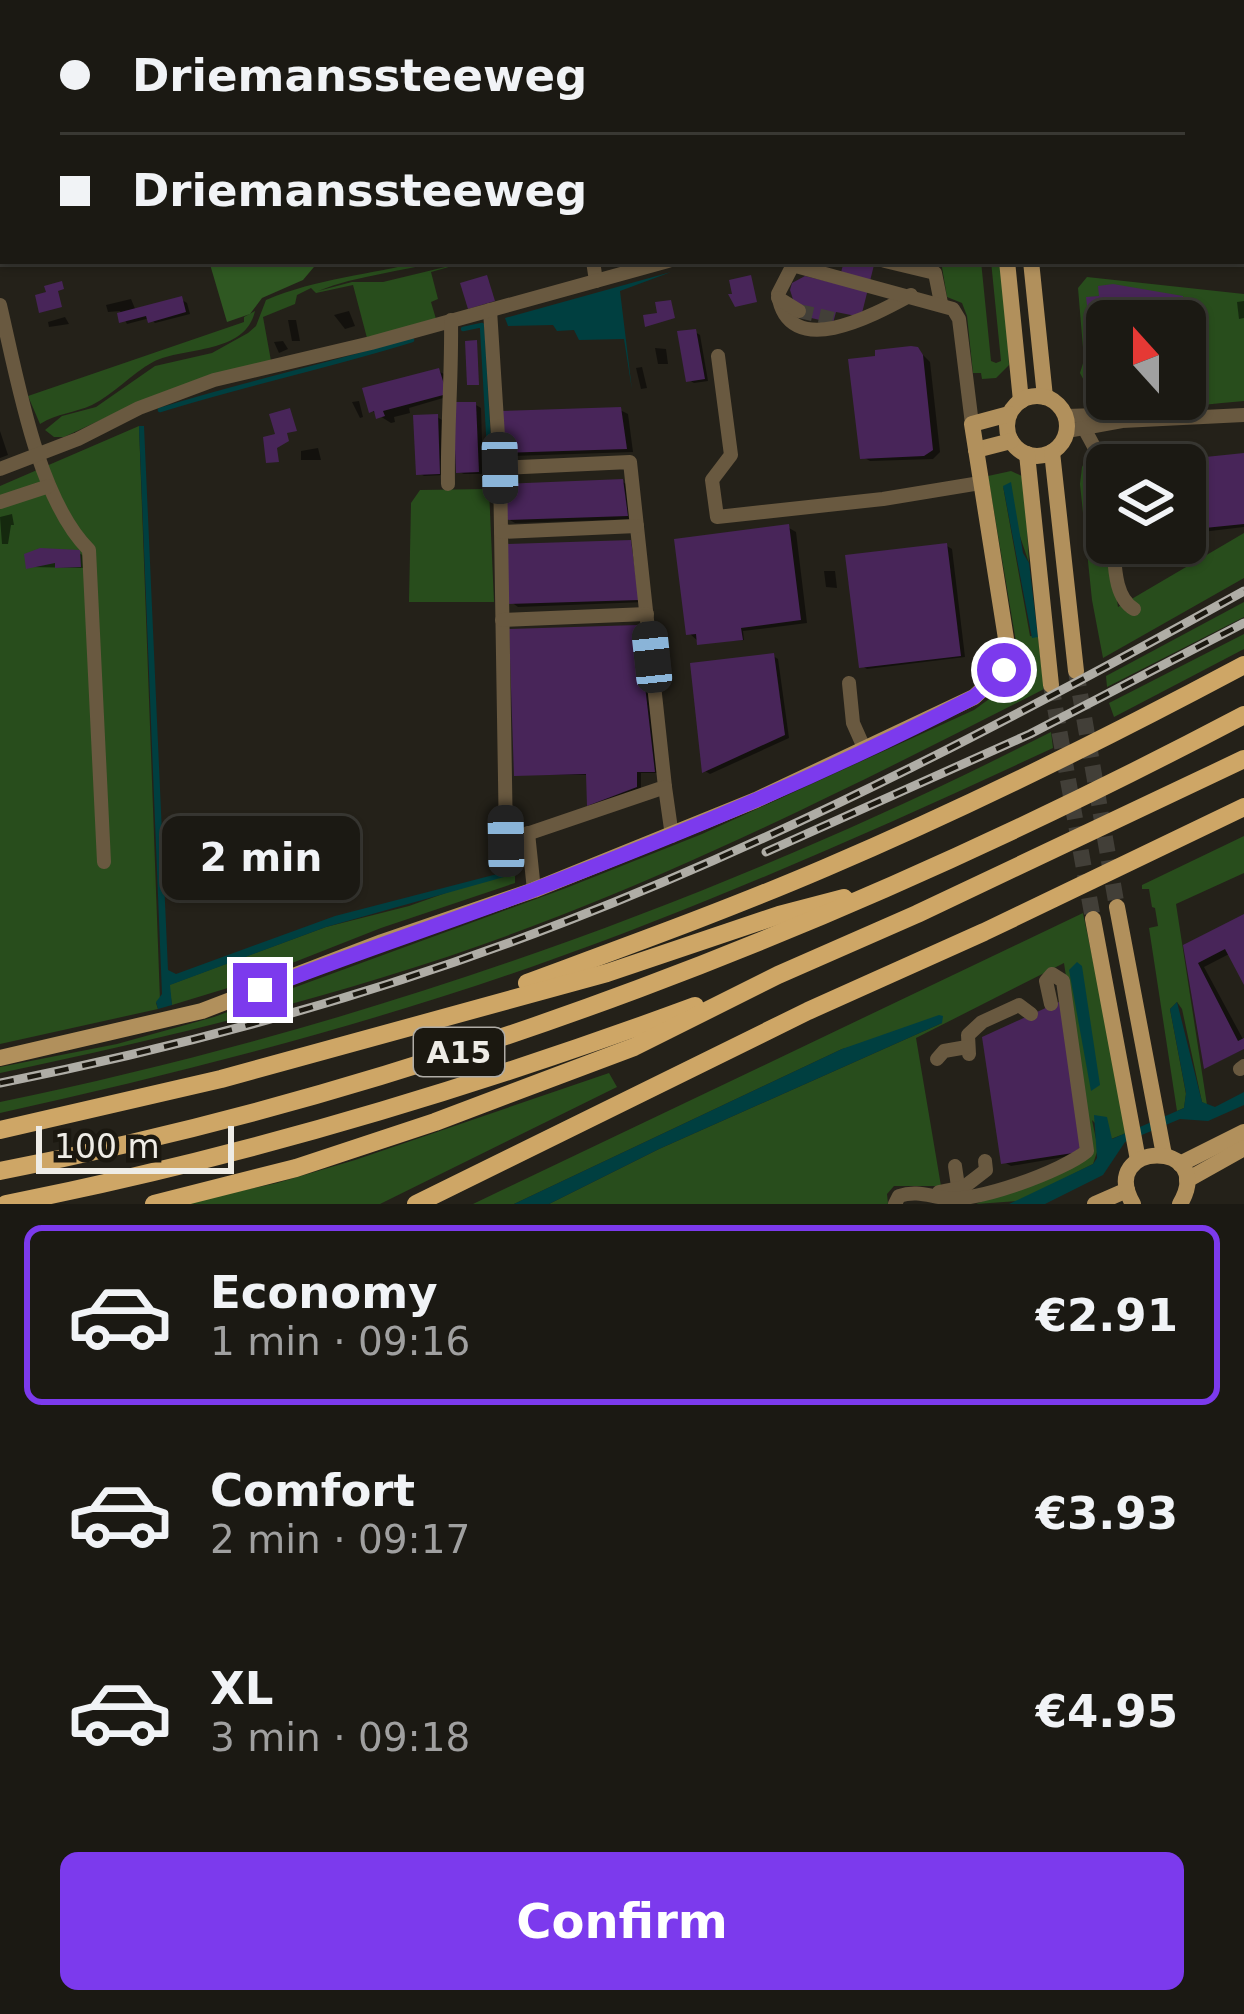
<!DOCTYPE html>
<html lang="en">
<head>
<meta charset="utf-8">
<style>
	:root { --surface:#1b1913; --page:#24221c; --text:#f1f3f6; --muted:#a0a0a0; --line:#393833; --accent:#7c3aed }
	body { margin:0; font-family:"DejaVu Sans",sans-serif; background:var(--page); color:var(--text); height:100vh; display:flex; flex-direction:column; font-size:45px; white-space:nowrap }
	* { box-sizing:border-box; margin:0 }
	p { font-size:39px; color:var(--muted) }
	.icon { flex:none; width:66px; height:66px; fill:none; stroke:currentColor; stroke-width:2; stroke-linecap:round; stroke-linejoin:round }
	.map { position:relative; height:1204px; overflow:hidden }
	.side { display:flex; flex-direction:column; background:var(--surface); flex:1 }
	.side>* { flex:none }
	.hud { position:absolute; left:0px; top:0px; width:1245px; height:264px; box-shadow:0 3px 9px #0004,0 0 0 3px var(--line); display:grid; align-content:center; height:264px; padding:0 60px; background:var(--surface) }
	.needle { width:78px; rotate:339deg }
	.buttons { position:absolute; left:1086px; top:300px; display:grid; gap:24px }
	.buttons a { display:grid; place-items:center; width:120px; height:120px; border-radius:18px; background:var(--surface); box-shadow:0 3px 9px #0004,0 0 0 3px var(--line); font-size:60px }
	.scale { position:absolute; left:36px; bottom:30px; width:198px; box-sizing:border-box; padding-left:12px; border:6px solid #eeece6; border-top:0; font-size:33px; line-height:42px; white-space:nowrap; color:#eeece6; -webkit-text-stroke:9px #1b1810; paint-order:stroke }
	.end { position:absolute; width:54px; height:54px; margin:-27px; border:15px solid #7c3aed; background:#fff; box-shadow:0 0 0 6px #fff }
	.from { border-radius:50% }
	.bubble { position:absolute; height:84px; border-radius:18px; background:var(--surface); box-shadow:0 3px 9px #0004,0 0 0 3px var(--line); font-size:39px; font-weight:700; line-height:84px; text-align:center }
	.car { position:absolute; width:36px; height:72px; margin:-36px -18px; border-radius:15px; box-shadow:0 0 9px 3px #0007; background:linear-gradient(#222 24%,#8ab4d8 0 40%,#222 0 76%,#8ab4d8 0 86%,#222 0) }
	.hud b { display:flex; align-items:center; gap:42px; height:114px; font-size:45px }
	.hud b+b { border-top:3px solid var(--line) }
	.hud i { width:30px; height:30px; background:var(--text) }
	ul { padding:21px 0 0; list-style:none }
	li { display:flex; align-items:center; gap:36px; height:180px; margin:0 24px 18px; padding:0 36px; border:6px solid transparent; border-radius:18px }
	li div { flex:1 }
	li b { display:block; font-size:45px }
	li em { font-style:normal; font-weight:700 }
	li.current { border-color:var(--accent) }
	li>.icon { width:108px; height:108px; stroke-width:1.5 }
	.primary-button { display:flex; gap:24px; margin-top:auto; padding:24px 60px }
	.primary-button a { flex:1; height:138px; border-radius:18px; background:var(--accent); color:#fff; font-size:48px; font-weight:700; line-height:138px; text-align:center }
	.map>svg:first-child { display:block }
</style>
</head>
<body>
<div class="map">
<svg width="1244" height="1204" viewBox="0 0 1244 1204">
	<rect width="100%" height="100%" fill="#242119"/>
	<g fill="#284d1c" fill-rule="evenodd">
		<path d="M 423,261 L 442,261 C 400,272 358,275 318,291 L 352,282 L 383,282 L 470,261 L 431,272 L 438,299 L 431,302 L 436,319 L 367,338 L 353,285 L 316,293 L 311,288 L 297,295 L 295,304 L 263,317 L 271,361 L 122,410 L 64,437 L 54,437 L 45,430 L 62,416 L 96,407 L 155,366 L 212,353 L 248,333 L 256,326 L 266,300 C 318,278 370,275 423,261 Z"/>
		<polygon points="941,261 981,261 991,361 996,363 1001,361 991,261 1003,261 1009,365 996,378 982,379 981,373 973,373 967,316 962,303 947,297"/>
		<path d="M 1087,277 L 1244,294 L 1244,401 C 1202,404 1135,416 1095,402 L 1080,373 L 1084,360 L 1078,288 ZM 1107,321 L 1185,321 L 1185,399 L 1107,399 Z"/>
		<path d="M 255,311 C 245,355 185,346 153,362 C 131,374 114,394 92,405 C 74,413 58,413 40,424 L 28,396 L 244,322 L 244,317 Z"/>
		<polygon points="139,426 160,1000 156,1003 158,1009 0,1044 0,486"/>
		<polygon points="1089,453 1098,468 1118,607 1244,533 1244,578 1103,658 1092,600 1080,484 1082,467"/>
		<path d="M 1011,471 L 1024,477 L 1029,563 L 1003,486 L 1030,636 L 1038,637 L 1044,689 C 885,770 725,851 559,916 C 379,987 189,1033 0,1073 L 0,1067 L 117,1044 L 214,1017 L 566,888 L 702,834 L 974,710 C 999,692 1016,681 1017,648 L 988,476 Z"/>
		<polygon points="489,489 494,602 409,602 411,503 420,490"/>
		<polygon points="1244,602 1244,617 1107,687 1106,676"/>
		<polygon points="1244,634 1244,649 1114,717 1109,703"/>
		<path d="M 1051,732 L 1053,748 C 882,827 711,904 534,966 C 360,1027 180,1073 0,1113 L 0,1102 C 365,1027 721,900 1051,732 Z"/>
		<polygon points="1244,836 1244,873 1176,904 1207,1105 1202,1102 1182,1009 1177,1002 1170,1009 1186,1094 1184,1108 1177,1111 1149,928 1158,926 1155,908 1152,907 1149,889 1142,889 1142,885"/>
		<polygon points="515,860 515,883 381,928 231,987 172,1005 169,985 326,927 409,906 505,872 502,864"/>
		<polygon points="1083,913 1129,1132 1111,1139 1092,1120 1098,1149 1093,1164 1019,1201 976,1204 1086,1158 1091,1145 1064,963 916,1038 941,1186 894,1186 887,1194 888,1204 549,1204 659,1149 942,1023 842,1049 514,1204 473,1204"/>
		<polygon points="609,1073 617,1087 380,1204 179,1204 277,1183 355,1160"/>
	</g>
	<polygon fill="#2f5822" points="209,261 319,261 303,280 262,298 250,314 227,322"/>
	<g fill="#003f40">
		<polygon points="671,272 620,291 632,390 624,339 579,340 574,330 557,331 553,325 508,326 505,318"/>
		<polygon points="139,426 144,426 168,970 176,974 335,916 505,872 504,877 326,927 170,985 172,1005 158,1009 156,1002 162,994"/>
		<polygon points="1011,482 1023,553 1029,563 1038,637 1032,638 1003,486"/>
		<polygon points="1077,962 1082,966 1100,1085 1091,1091 1069,970"/>
		<polygon points="1177,1002 1202,1102 1215,1107 1244,1092 1244,1105 1208,1121 1180,1119 1125,1142 1103,1175 1045,1204 1009,1204 1093,1164 1097,1158 1094,1115 1107,1117 1112,1139 1184,1108 1186,1093 1170,1009"/>
		<polygon points="939,1015 943,1016 942,1023 659,1149 549,1204 514,1204 842,1049"/>
	</g>
	<g fill="#0007">
		<polygon points="1182,298 1188,301 1194,376 1185,377 1185,321 1107,321 1107,386 1100,384 1090,300"/>
		<polygon points="131,299 136,311 182,300 187,303 190,314 155,323 150,318 127,324 120,311 108,312 106,305"/>
		<polygon points="1244,301 1244,318 1239,319 1237,302"/>
		<polygon points="349,311 355,326 345,329 334,315"/>
		<polygon points="65,317 69,324 49,327 48,322"/>
		<polygon points="288,320 296,320 300,341 292,341"/>
		<polygon points="695,332 700,335 708,381 694,383 689,380"/>
		<polygon points="283,341 288,349 279,353 274,342"/>
		<polygon points="655,348 666,349 668,364 658,364"/>
		<polygon points="922,354 930,362 940,452 933,459 870,461 863,457"/>
		<polygon points="642,367 647,388 641,389 636,368"/>
		<polygon points="438,371 444,374 450,396 409,408 410,413 394,417 395,422 391,423 372,411"/>
		<polygon points="359,401 363,417 360,418 352,402"/>
		<polygon points="476,405 481,408 483,474 464,474 459,472"/>
		<polygon points="620,410 628,414 633,452 513,456 506,452"/>
		<polygon points="437,417 442,420 444,475 424,476 419,473"/>
		<polygon points="0,431 8,455 0,458"/>
		<polygon points="318,448 321,460 301,460 301,451"/>
		<polygon points="1244,456 1244,527 1185,534 1185,465 1157,465"/>
		<polygon points="623,482 630,487 634,519 515,523 508,519"/>
		<polygon points="12,514 14,525 11,525 8,544 2,544 0,517"/>
		<polygon points="789,528 796,532 807,623 743,631 744,640 700,643 689,633"/>
		<polygon points="630,543 638,547 645,602 518,607 511,602"/>
		<polygon points="947,546 952,549 965,657 867,669 862,666"/>
		<polygon points="79,553 84,556 85,568 29,567"/>
		<polygon points="824,571 835,571 837,588 826,587"/>
		<polygon points="638,628 643,631 659,773 641,773 641,789 594,807 590,805 589,775 517,775"/>
		<polygon points="773,656 778,659 789,738 710,774 705,771"/>
		<polygon points="1244,917 1244,978 1231,953 1204,967 1244,1041 1244,1049 1213,1064 1186,947"/>
		<polygon points="985,1039 1087,1153 1011,1166 1004,1162"/>
	</g>
	<g fill="none" stroke-linecap="round" stroke-linejoin="round">
		<g stroke="#003f40" stroke-width="4.5">
			<polyline points="345,3 351,0"/>
			<polyline points="0,122 3,121"/>
			<polyline points="463,329 482,325 491,481"/>
			<path d="M 160,410 C 243,384 328,366 412,340"/>
		</g>
	</g>
	<g fill="#482559">
		<polygon points="844,261 875,261 861,317 836,312 833,323 798,315 790,290 792,283 805,276 838,284"/>
		<polygon points="487,275 495,301 468,309 460,283"/>
		<polygon points="751,275 757,302 735,307 728,294 732,294 729,280"/>
		<polygon points="62,281 64,289 58,291 62,307 39,313 35,295 46,292 44,286"/>
		<polygon points="1113,284 1183,296 1183,321 1107,321 1107,384 1097,386 1086,297 1099,296 1098,286"/>
		<polygon points="182,296 186,312 148,323 146,316 119,323 117,313"/>
		<polygon points="671,300 675,318 645,327 643,315 657,313 655,302"/>
		<polygon points="696,329 705,379 686,382 677,331"/>
		<polygon points="477,340 479,385 467,385 465,341"/>
		<polygon points="911,346 918,347 923,355 933,450 924,456 860,459 848,359 875,356 875,350"/>
		<polygon points="439,368 447,394 383,411 385,416 376,419 374,411 369,413 362,388"/>
		<polygon points="453,402 476,402 479,472 456,473"/>
		<polygon points="621,407 627,449 503,453 501,411"/>
		<polygon points="290,408 297,431 287,433 289,441 277,448 279,462 266,463 263,437 275,434 269,414"/>
		<polygon points="438,414 440,474 416,475 413,415"/>
		<polygon points="1244,453 1244,524 1185,530 1185,465 1157,465 1157,462"/>
		<polygon points="623,479 628,516 505,520 504,484"/>
		<polygon points="789,524 801,620 741,628 743,640 697,645 696,634 686,635 674,539"/>
		<polygon points="631,540 639,600 508,604 506,544"/>
		<polygon points="947,543 961,656 859,668 845,555"/>
		<polygon points="40,548 80,550 81,567 55,568 55,563 26,569 24,554"/>
		<polygon points="638,625 655,772 637,772 637,787 587,806 586,774 514,776 509,629"/>
		<polygon points="774,653 785,735 702,773 690,663"/>
		<polygon points="1244,914 1244,985 1225,949 1198,963 1238,1041 1244,1038 1244,1049 1204,1069 1183,945"/>
		<polygon points="1061,1001 1081,1147 1073,1153 1001,1164 982,1037"/>
	</g>
	<g fill="none" stroke-linecap="round" stroke-linejoin="round">
		<polyline stroke="#423f38" stroke-width="14" stroke-dasharray="14 7" stroke-linecap="butt" points="799,311 834,319"/>
		<g stroke="#423f38" stroke-width="16" stroke-dasharray="16 8" stroke-linecap="butt">
			<polyline points="1076,671 1117,907"/>
			<polyline points="1051,685 1093,919"/>
		</g>
		<g stroke="#695940" stroke-width="14">
			<polyline points="1047,0 1048,3"/>
			<polyline points="1242,28 1244,28"/>
			<polyline points="593,261 596,281"/>
			<path d="M 795,261 L 778,294 C 788,363 876,314 911,295"/>
			<polyline points="885,261 935,273 941,303"/>
			<polyline points="792,265 953,309 959,319 972,424"/>
			<polyline points="778,298 799,311"/>
			<path d="M 0,305 C 17,377 37,498 89,550 L 104,862"/>
			<polyline points="490,310 500,468 506,841 665,787 630,462 500,468"/>
			<polyline points="718,356 731,455 712,480 717,517 883,499 980,483"/>
			<polyline points="1066,416 1098,415 1117,420"/>
			<polyline points="1085,430 1104,465 1107,494"/>
			<polyline points="1067,431 1122,421 1244,415"/>
			<polyline points="0,469 78,439 139,408 214,380 371,343 668,261"/>
			<path d="M 448,484 C 447,428 452,376 451,320"/>
			<polyline points="0,502 49,486"/>
			<polyline points="501,532 637,526"/>
			<path d="M 1113,543 C 1115,565 1114,597 1134,609"/>
			<polyline points="502,620 647,614"/>
			<polyline points="849,683 853,723 865,750"/>
			<polyline points="665,787 672,836"/>
			<polyline points="528,833 534,890"/>
			<polyline points="969,1054 968,1035 982,1022 1019,1005 1031,1014"/>
			<polyline points="937,1059 944,1051 967,1047"/>
			<polyline points="1240,1069 1244,1066"/>
			<polyline points="955,1166 959,1193"/>
			<polyline points="939,1192 964,1187 986,1170 985,1161"/>
			<path d="M 895,1204 L 899,1196 C 916,1190 929,1196 945,1198 C 976,1203 1063,1171 1087,1151 L 1063,981 L 1052,974 L 1046,981 L 1051,1004"/>
		</g>
		<g stroke="#b1905c" stroke-width="16">
			<polyline points="980,0 980,3"/>
			<polyline points="1001,0 1001,3"/>
			<polyline points="1007,261 1021,401"/>
			<polyline points="1031,261 1045,397"/>
			<circle cx="1037" cy="426" r="30"/>
			<polyline points="976,450 1011,441"/>
			<polyline points="1052,452 1076,671"/>
			<polyline points="1027,454 1051,685"/>
			<polyline points="1117,907 1164,1155"/>
			<polyline points="1093,919 1138,1160"/>
			<polyline points="0,1058 202,1011 382,942 534,890 756,800 974,697 1003,670 1007,645 972,424 1009,414"/>
			<polyline points="1180,1164 1244,1132"/>
			<polyline points="1187,1180 1244,1148"/>
			<polyline points="1095,1204 1127,1190"/>
			<path d="M 1133,1204 C 1096,1140 1218,1139 1180,1204"/>
		</g>
		<g stroke="#cea666" stroke-width="18">
			<path d="M 527,983 C 627,946 727,910 825,868 C 968,807 1107,738 1244,665"/>
			<polyline points="0,1130 221,1079 607,973 779,915 844,898"/>
			<path d="M 0,1171 C 437,1086 851,922 1244,715"/>
			<path d="M 6,1204 C 241,1158 470,1089 695,1006"/>
			<polyline points="154,1204 296,1168 435,1122 634,1047 778,975 917,914 1244,759"/>
			<polyline points="416,1204 808,1011 984,932 1244,807"/>
		</g>
		<defs>
			<g id="rail">
				<polyline points="226,3 233,0"/>
				<polyline points="255,3 262,0"/>
				<polyline points="0,84 3,83"/>
				<polyline points="766,852 1030,734 1244,623"/>
				<path d="M 0,1083 C 192,1045 384,992 567,921 C 800,831 1026,712 1244,591"/>
			</g>
		</defs>
		<use href="#rail" stroke="#afada6" stroke-width="9"/>
		<use href="#rail" stroke="#1b1810" stroke-width="4.5" stroke-dasharray="14" stroke-linecap="butt"/>
	</g>
	<g fill="none" stroke-linecap="round" stroke-linejoin="round">
		<path stroke="#7c3aed" stroke-width="15" d="M 260,990 C 351,954 444,924 536,889 C 685,832 832,771 974,697 L 1004,670"/>
	</g>
	<g text-anchor="middle" dominant-baseline="central" stroke-width="12" stroke-linejoin="round" paint-order="stroke">
		<rect fill="#1b1810" stroke="#afaca6" stroke-width="3" x="414" y="1028" width="90" height="48" rx="9"/>
		<g font-size="30" font-weight="bold" fill="#eeece6">
			<text x="459" y="1052">A15</text>
		</g>
	</g>
</svg>
<div class="buttons">
<a><svg class="needle" viewBox="-14 -14 28 28"><path d="M0-13l5 13h-10z" fill="#e53935"/><path d="M0 13l5-13h-10z" fill="#a0a0a0"/></svg></a>
<a><svg class="icon" aria-label="layers" viewBox="0 0 24 24"><path d="M12 4l9 5-9 5-9-5zM3 14l9 5 9-5"/></svg></a>
</div>
<div class="scale">100 m</div>
<i class="end from" style="left:1004px;top:670px"></i>
<i class="end" style="left:260px;top:990px"></i>
<div class="bubble" style="left:162px;top:816px;width:198px">2 min</div>
<i class="car" style="left:500px;top:468px;rotate:179deg"></i>
<i class="car" style="left:652px;top:657px;rotate:354deg"></i>
<i class="car" style="left:506px;top:841px;rotate:359deg"></i>
<div class="hud">
<b><i class="from"></i>Driemanssteeweg</b>
<b><i></i>Driemanssteeweg</b>
</div>
</div>
<section class="side">
<ul>
<li class="current"><svg class="icon" aria-label="car" viewBox="0 0 24 24"><path d="M5 17H2v-5l4-1 3-4h7l3 4 3 1v5h-3M9 17h6M6 11h13"/><circle cx="7" cy="17" r="2"/><circle cx="17" cy="17" r="2"/></svg><div><b>Economy</b><p>1 min · 09:16</p></div><em>€2.91</em></li>
<li><svg class="icon" aria-label="car" viewBox="0 0 24 24"><path d="M5 17H2v-5l4-1 3-4h7l3 4 3 1v5h-3M9 17h6M6 11h13"/><circle cx="7" cy="17" r="2"/><circle cx="17" cy="17" r="2"/></svg><div><b>Comfort</b><p>2 min · 09:17</p></div><em>€3.93</em></li>
<li><svg class="icon" aria-label="car" viewBox="0 0 24 24"><path d="M5 17H2v-5l4-1 3-4h7l3 4 3 1v5h-3M9 17h6M6 11h13"/><circle cx="7" cy="17" r="2"/><circle cx="17" cy="17" r="2"/></svg><div><b>XL</b><p>3 min · 09:18</p></div><em>€4.95</em></li>
</ul>
<div class="primary-button"><a>Confirm</a></div>
</section>
</body>
</html>
